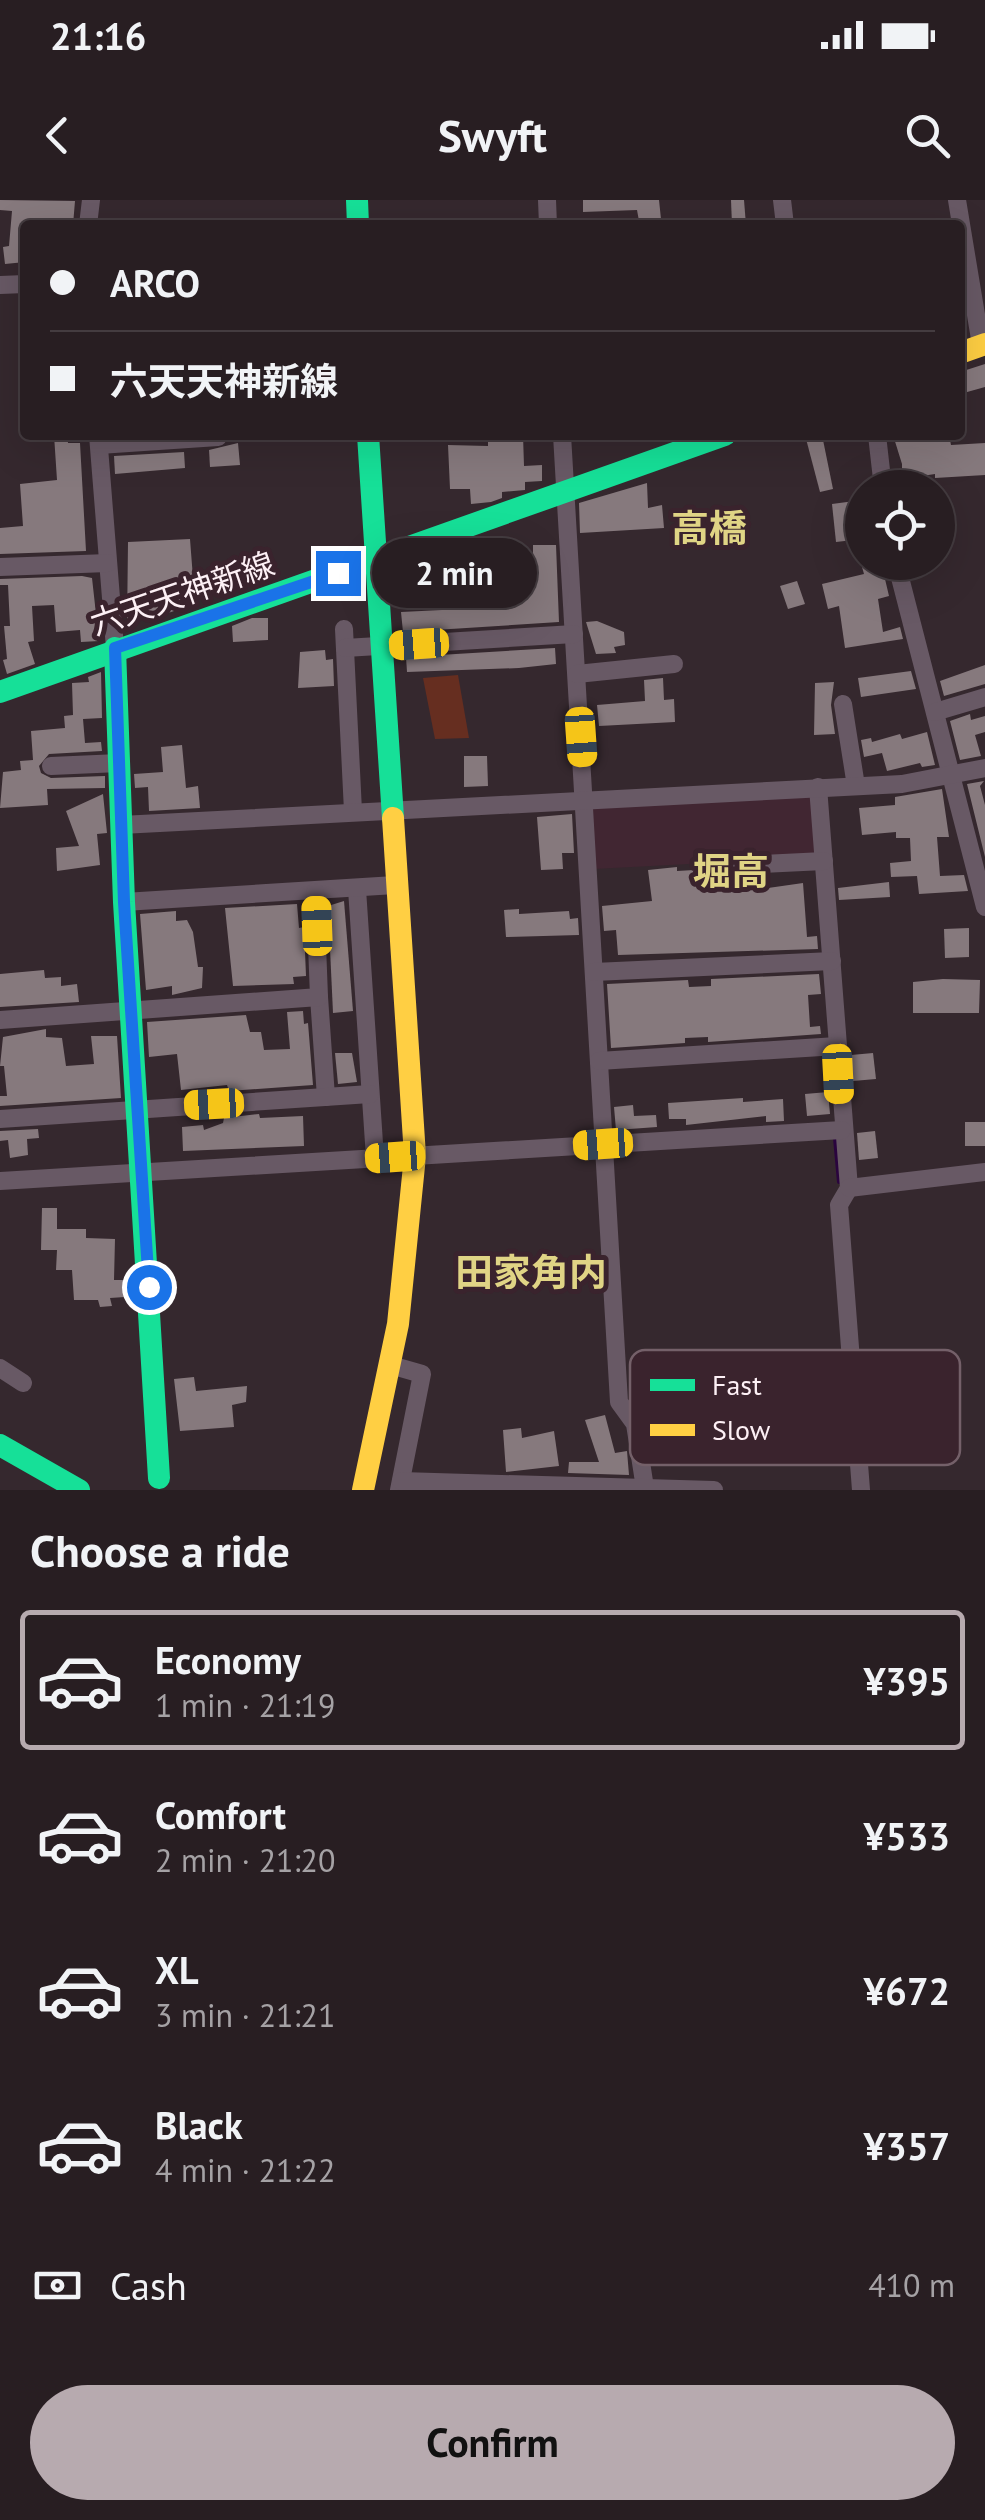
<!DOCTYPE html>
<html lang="en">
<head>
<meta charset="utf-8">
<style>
	:root { --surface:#281e22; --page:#342b2f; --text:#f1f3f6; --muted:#a5a2a5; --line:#443c40; --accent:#b7aaaf }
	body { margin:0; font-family:"PT Sans","Noto Sans JP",sans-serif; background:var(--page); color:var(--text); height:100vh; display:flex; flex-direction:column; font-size:38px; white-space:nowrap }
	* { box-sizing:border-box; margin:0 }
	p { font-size:32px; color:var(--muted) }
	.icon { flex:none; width:55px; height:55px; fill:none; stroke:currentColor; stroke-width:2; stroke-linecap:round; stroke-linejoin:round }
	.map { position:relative; height:1290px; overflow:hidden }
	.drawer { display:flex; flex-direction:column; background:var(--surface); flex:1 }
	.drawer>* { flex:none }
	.guide { position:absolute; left:20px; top:20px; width:945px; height:220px; border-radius:10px; box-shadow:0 10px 40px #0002,0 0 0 2px var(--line); display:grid; align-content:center; height:220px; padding:0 30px; background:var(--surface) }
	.controls { position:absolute; left:845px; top:270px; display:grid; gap:20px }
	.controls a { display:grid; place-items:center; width:110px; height:110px; border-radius:50%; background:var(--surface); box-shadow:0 10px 40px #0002,0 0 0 2px var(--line); font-size:50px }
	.end { position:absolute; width:45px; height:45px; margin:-22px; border:12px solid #1a73e8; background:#fff; box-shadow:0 0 0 5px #fff }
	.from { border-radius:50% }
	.bubble { position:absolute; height:70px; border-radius:35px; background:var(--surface); box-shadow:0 10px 40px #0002,0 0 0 2px var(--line); font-size:32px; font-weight:800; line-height:70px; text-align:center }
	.car { position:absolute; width:30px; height:60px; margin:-30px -15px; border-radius:12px; box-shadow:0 0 8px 2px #0007; background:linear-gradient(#f5c518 24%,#345 0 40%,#f5c518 0 76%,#345 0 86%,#f5c518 0) }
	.guide b { display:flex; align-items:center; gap:35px; height:95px; font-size:38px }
	.guide b+b { border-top:2px solid var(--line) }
	.guide i { width:25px; height:25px; background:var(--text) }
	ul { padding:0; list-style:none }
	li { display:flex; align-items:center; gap:30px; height:140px; margin:0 20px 15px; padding:0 10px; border:5px solid transparent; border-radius:10px }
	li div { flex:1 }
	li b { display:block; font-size:38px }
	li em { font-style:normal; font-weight:800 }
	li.on { border-color:var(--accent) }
	li>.icon { width:90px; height:90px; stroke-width:1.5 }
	h2 { padding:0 30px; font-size:45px; line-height:120px }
	.pay { display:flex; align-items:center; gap:25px; height:110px; padding:0 30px; font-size:38px }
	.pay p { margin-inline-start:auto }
	.cta { display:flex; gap:20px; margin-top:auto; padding:20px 30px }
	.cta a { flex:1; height:115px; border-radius:60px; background:var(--accent); color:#111; font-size:40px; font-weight:800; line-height:115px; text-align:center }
	.status { display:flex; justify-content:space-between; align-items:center; height:70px; padding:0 50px; background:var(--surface); direction:ltr }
	.status svg { height:28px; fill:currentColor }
	header { display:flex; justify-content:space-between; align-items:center; height:130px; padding:0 30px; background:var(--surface); font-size:45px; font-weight:800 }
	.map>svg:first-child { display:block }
</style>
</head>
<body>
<div class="status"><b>21:16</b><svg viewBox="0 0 49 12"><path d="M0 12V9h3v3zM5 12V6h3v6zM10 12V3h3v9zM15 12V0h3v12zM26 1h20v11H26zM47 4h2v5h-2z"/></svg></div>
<header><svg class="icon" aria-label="back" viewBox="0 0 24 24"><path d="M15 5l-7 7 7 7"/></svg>Swyft<svg class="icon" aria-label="search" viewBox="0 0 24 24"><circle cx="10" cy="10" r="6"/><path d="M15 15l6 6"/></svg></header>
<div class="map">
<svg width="985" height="1290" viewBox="0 0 985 1290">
	<rect width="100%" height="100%" fill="#35282e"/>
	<polygon fill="#412632" points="814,592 818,657 594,669 592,606"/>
	<polygon fill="#662e20" points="458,475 469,538 435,539 423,478"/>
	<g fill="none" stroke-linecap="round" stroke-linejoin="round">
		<polyline stroke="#2a043e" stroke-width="4" points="835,938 839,982 844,982"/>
	</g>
	<g fill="#86797d">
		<polygon points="0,0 75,1 73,25 25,25 25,62 5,64 3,47 9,46 12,11 0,10"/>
		<polygon points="583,0 659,0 661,19 639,21 637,10 583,12"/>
		<polygon points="731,0 744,0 746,25 732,25"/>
		<polygon points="985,164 985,187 960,194 960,172"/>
		<polygon points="54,235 67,235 68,243 80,243 86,351 0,354 0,328 23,326 20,284 57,280"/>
		<polygon points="488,235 523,235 524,266 542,265 542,281 525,282 525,290 502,292 502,298 491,302 471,304 470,289 450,289 448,245 488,246"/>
		<polygon points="805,235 822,235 833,289 820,292"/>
		<polygon points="893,235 949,235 951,245 985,243 985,275 935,278 935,274 902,279 902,264"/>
		<polygon points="238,243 240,265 210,267 209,250"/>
		<polygon points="184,252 185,268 115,274 114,256"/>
		<polygon points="647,283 648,308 662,305 664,328 580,333 579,303"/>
		<polygon points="862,300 862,339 836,342 832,304"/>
		<polygon points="190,339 195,404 159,416 140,416 127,426 128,342"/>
		<polygon points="533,345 556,345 559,422 403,432 401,412 503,407 499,365 533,360"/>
		<polygon points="881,362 889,396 878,399 883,432 900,427 903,439 845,448 839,406 828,409 822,384 864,374 862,367"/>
		<polygon points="82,376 92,378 99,441 81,442 80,430 56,432 54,405 32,406 34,441 28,442 35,464 7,474 3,460 7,459 4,426 10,426 8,385 0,385 0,379"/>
		<polygon points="797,381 805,404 788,409 780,386"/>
		<polygon points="252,418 268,418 268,440 233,442 232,426"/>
		<polygon points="597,421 624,432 625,445 614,447 616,453 596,454 586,422"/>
		<polygon points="555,448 556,464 519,468 407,472 406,457"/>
		<polygon points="325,450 326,460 333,459 334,486 298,488 300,452"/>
		<polygon points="985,465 985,484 944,496 940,481"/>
		<polygon points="911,471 916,489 861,497 858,478"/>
		<polygon points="101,472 102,518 83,519 85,543 101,542 102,551 49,554 39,566 41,573 51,578 105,576 105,588 47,589 48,605 0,608 3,572 21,570 20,561 33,560 31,531 65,528 64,516 73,515 72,483 89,482 88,477"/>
		<polygon points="663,478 664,500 674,499 675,522 599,526 597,505 645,501 644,480"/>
		<polygon points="834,482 831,505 835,534 814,535 815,483"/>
		<polygon points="970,514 971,520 985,516 985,532 975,535 981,556 960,560 950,521"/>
		<polygon points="927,532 935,565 922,567 920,563 887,571 882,553 864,557 861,540 871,538 872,542 900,534 902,539"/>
		<polygon points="182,545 186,588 198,586 200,608 149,611 148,587 135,588 134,574 163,572 161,547"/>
		<polygon points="464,556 487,556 488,586 464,587"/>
		<polygon points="984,581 980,586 985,605 985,657 967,584"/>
		<polygon points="942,589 949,637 937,637 940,676 964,675 968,691 919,694 917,676 891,677 890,663 911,661 910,638 896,638 896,632 862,635 859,608 895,605 895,597"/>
		<polygon points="103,594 107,633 97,634 100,665 57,671 56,648 79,646 66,611"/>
		<polygon points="572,614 574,653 562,653 563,669 541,670 537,617"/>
		<polygon points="677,667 677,671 711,669 713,680 767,676 768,688 803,683 807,737 817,736 818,749 618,755 616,730 604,731 602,706 652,701 648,670"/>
		<polygon points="889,682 890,697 839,700 838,688"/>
		<polygon points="344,701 353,811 333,813 328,706"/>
		<polygon points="297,704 299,728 304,727 306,776 293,777 294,784 233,786 225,708"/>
		<polygon points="519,709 519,714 569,711 570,719 578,718 579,735 506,737 504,710"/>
		<polygon points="176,711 176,721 187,720 193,732 198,767 203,767 202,788 172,795 172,786 146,790 140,714"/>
		<polygon points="969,728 969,757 945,758 944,729"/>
		<polygon points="44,770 45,778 61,777 61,786 77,784 79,802 0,807 0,774"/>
		<polygon points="819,774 821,794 808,795 810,827 820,826 821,834 708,842 708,837 685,838 685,843 611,848 607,784 688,780 689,787 711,786 711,779"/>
		<polygon points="943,779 980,780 979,813 913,813 913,782"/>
		<polygon points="303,811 304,824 308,823 313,885 229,891 227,885 181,890 177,854 149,857 147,822 246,815 250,832 261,832 264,850 290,849 287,812"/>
		<polygon points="46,829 46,837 62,838 66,866 94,864 91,836 117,836 121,898 0,906 0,896 7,896 4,866 0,866 3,837"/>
		<polygon points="335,853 352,853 357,882 338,884"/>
		<polygon points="873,853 876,879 853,881 851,855"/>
		<polygon points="828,892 830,914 807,916 805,894"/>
		<polygon points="743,898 743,902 783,899 784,921 766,922 766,916 686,925 686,919 669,919 668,903"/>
		<polygon points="633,905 634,916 656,915 657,927 616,930 614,907"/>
		<polygon points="259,914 260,918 303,916 304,946 183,951 182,927 203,925 204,930 223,923 224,918"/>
		<rect x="965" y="922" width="20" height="24"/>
		<polygon points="38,929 39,938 27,939 28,955 10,958 8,940 0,941 0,931"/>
		<polygon points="875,931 878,958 859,960 857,933"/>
		<polygon points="42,1008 57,1008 57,1029 86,1029 86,1038 115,1039 114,1080 123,1080 125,1097 110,1098 112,1106 100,1107 98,1100 74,1100 72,1070 56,1070 57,1050 41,1050"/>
		<polygon points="194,1177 196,1191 247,1186 246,1202 232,1205 234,1227 180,1231 174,1179"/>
		<polygon points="605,1215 615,1253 627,1251 629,1275 568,1273 569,1262 599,1262 585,1220"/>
		<polygon points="521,1228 522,1238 554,1231 559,1266 506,1272 503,1230"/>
	</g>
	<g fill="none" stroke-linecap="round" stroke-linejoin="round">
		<g stroke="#685965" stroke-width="18">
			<polyline points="547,0 548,25"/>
			<polyline points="782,0 785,25"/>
			<polyline points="957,0 981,145"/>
			<polyline points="88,25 91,0"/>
			<polyline points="0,85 25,84"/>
			<polyline points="98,235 115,448"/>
			<polyline points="562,235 619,1202 635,1224 645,1288"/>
			<polyline points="877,235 883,288"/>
			<polyline points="99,245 218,237"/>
			<polyline points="896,362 985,707"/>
			<polyline points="0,367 108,363"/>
			<polyline points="344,429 353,611"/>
			<polyline points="345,448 574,434"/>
			<polyline points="577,474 674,464"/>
			<polyline points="843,504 856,586"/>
			<polyline points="935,512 985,497"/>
			<polyline points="51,566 119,563"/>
			<polyline points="818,587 849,988 839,1005 861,1290"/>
			<polyline points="121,625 902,584 985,568"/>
			<polyline points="723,666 824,661"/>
			<polyline points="357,689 375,958"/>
			<polyline points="124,702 395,685"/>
			<polyline points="594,772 832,761"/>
			<polyline points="319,797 326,897"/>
			<polyline points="0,820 319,797 315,692"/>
			<polyline points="599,861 837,846"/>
			<polyline points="0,919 370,894"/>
			<polyline points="0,981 842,930"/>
			<polyline points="849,988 985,972"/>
			<polyline points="394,1166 422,1174 399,1290"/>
			<polyline points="0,1168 23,1183"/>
			<polyline points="401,1281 714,1290"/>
		</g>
		<g stroke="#16e098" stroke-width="22">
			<polyline points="357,0 358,25"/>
			<polyline points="368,235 393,618"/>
			<polyline points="115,448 124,702 159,1278"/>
			<polyline points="0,492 725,235"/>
			<polyline points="0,1245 79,1290"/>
		</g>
		<g stroke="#ffcf43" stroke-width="22">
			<polyline points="960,153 985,144"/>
			<polyline points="363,1290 398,1124 415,956 393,618"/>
		</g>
	</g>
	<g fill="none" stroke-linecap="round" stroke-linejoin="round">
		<polyline stroke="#1a73e8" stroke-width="12" points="149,1087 124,702 115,448 338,373"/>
	</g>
	<g text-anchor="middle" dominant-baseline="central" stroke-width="10" stroke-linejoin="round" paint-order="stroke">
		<g font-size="32" fill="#fdf0f5" stroke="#3a232d">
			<text transform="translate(182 393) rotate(-19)">六天天神新線</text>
		</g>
		<g font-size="38" font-weight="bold" fill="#e0d485" stroke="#3a232d">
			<text x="709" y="327">高橋</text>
			<text x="731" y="670">堀高</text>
			<text x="531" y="1071">田家角内</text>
		</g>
	</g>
	<rect x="630" y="1150" width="330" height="115" rx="15" fill="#3a232d" stroke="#746069" stroke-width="2.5"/>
	<rect x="650" y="1179" width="45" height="12" fill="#16e098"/>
	<rect x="650" y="1224" width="45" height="12" fill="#ffcf43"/>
	<g font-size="28" fill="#fdf0f5">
		<text x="712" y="1195">Fast</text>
		<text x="712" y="1240">Slow</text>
	</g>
</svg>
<div class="controls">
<a><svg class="icon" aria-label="locate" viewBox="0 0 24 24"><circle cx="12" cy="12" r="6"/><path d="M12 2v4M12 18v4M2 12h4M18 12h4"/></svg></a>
</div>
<i class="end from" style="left:149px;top:1087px"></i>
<i class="end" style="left:338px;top:373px"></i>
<div class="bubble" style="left:372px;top:338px;width:165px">2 min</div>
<i class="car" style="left:419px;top:444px;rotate:266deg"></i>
<i class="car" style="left:581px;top:537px;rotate:176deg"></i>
<i class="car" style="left:317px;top:726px;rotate:358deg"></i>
<i class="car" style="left:838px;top:874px;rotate:177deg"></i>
<i class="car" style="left:214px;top:904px;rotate:267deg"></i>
<i class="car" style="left:603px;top:944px;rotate:266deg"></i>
<i class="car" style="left:395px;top:957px;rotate:266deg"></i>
<div class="guide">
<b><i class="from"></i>ARCO</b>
<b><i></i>六天天神新線</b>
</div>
</div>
<section class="drawer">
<h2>Choose a ride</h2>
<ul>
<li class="on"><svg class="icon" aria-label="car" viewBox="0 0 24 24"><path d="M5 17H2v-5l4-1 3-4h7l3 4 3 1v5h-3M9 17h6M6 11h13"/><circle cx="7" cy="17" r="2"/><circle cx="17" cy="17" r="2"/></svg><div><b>Economy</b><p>1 min · 21:19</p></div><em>¥395</em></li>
<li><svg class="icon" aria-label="car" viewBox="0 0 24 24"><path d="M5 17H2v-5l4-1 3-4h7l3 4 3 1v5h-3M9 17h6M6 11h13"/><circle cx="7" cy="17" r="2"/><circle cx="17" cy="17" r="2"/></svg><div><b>Comfort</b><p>2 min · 21:20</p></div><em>¥533</em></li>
<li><svg class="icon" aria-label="car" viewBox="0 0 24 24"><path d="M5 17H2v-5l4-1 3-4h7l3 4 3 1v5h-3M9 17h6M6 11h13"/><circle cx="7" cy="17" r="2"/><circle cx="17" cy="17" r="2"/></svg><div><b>XL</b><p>3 min · 21:21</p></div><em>¥672</em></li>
<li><svg class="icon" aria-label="car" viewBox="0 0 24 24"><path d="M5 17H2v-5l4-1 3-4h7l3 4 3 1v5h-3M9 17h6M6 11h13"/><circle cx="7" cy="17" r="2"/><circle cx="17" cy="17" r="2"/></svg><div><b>Black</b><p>4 min · 21:22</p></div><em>¥357</em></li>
</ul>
<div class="pay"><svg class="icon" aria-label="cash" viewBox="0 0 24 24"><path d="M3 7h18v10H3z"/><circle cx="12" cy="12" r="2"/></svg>Cash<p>410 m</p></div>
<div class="cta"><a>Confirm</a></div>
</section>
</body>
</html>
